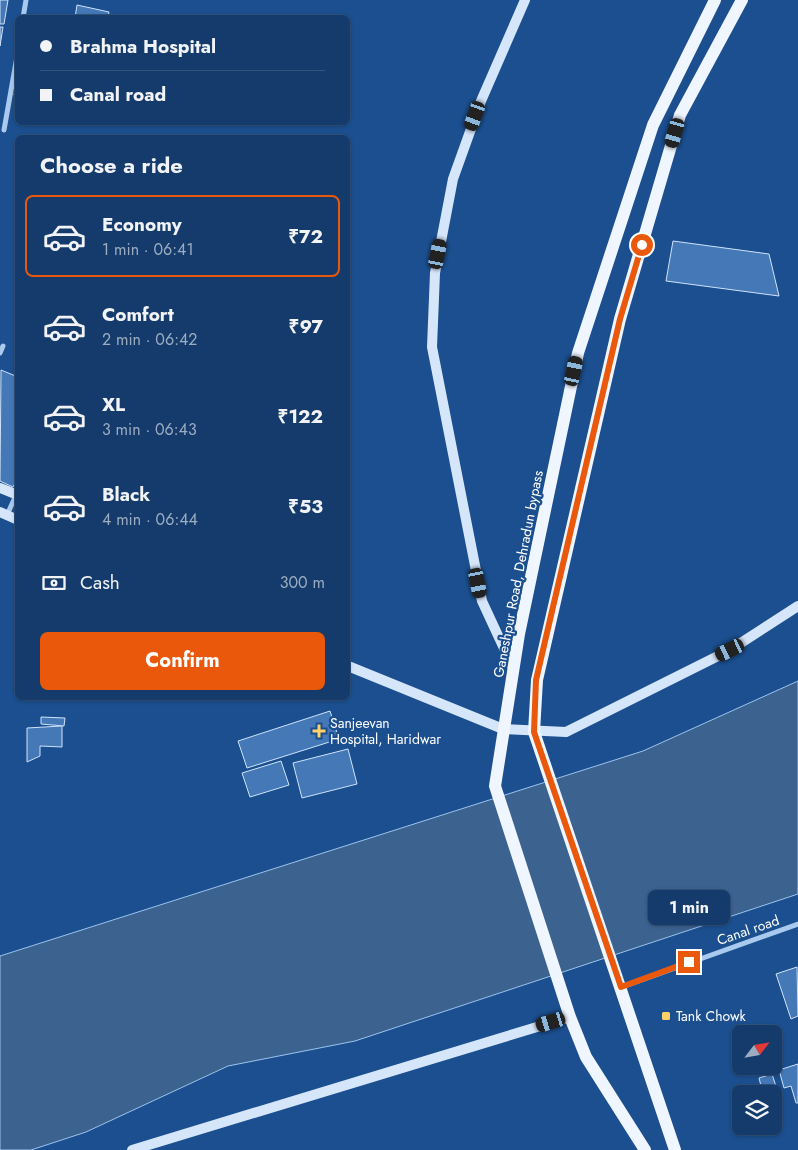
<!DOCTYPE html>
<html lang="en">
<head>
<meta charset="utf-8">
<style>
	:root { --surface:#143b6b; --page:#1d4271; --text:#f1f3f6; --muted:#9dadc1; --line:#33557e; --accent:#ea580c }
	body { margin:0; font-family:Jost,sans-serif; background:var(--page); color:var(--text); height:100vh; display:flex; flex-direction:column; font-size:19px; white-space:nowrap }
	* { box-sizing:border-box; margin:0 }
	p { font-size:16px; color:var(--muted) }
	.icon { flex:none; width:28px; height:28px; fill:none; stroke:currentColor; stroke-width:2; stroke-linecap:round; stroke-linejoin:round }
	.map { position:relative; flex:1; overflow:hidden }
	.details { position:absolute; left:15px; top:135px; width:335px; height:565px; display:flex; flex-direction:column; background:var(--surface); border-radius:8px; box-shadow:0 1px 4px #0004,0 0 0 1px var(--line) }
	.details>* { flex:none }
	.guide { position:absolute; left:15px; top:15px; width:335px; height:110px; border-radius:8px; box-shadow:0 1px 4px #0004,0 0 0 1px var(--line); display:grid; align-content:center; height:110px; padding:0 25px; background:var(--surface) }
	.needle { width:32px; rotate:59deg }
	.fabs { position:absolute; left:732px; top:1025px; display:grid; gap:10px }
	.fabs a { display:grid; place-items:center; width:50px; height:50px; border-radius:8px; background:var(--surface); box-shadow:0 1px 4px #0004,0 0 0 1px var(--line); font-size:25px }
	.end { position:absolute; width:22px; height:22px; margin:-11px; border:6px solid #ea580c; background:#fff; box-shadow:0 0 0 2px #fff }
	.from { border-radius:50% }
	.bubble { position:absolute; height:35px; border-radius:8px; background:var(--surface); box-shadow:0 1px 4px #0004,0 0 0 1px var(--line); font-size:16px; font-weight:700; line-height:35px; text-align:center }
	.car { position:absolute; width:15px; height:30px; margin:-15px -8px; border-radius:6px; box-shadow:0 0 4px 1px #0007; background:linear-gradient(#222 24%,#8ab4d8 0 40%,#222 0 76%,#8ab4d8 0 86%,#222 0) }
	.guide b { display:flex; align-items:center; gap:18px; height:48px; font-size:19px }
	.guide b+b { border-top:1px solid var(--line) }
	.guide i { width:12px; height:12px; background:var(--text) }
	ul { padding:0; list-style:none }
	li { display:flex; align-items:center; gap:15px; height:82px; margin:0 10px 8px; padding:0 15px; border:2px solid transparent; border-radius:8px }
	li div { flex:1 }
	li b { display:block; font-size:19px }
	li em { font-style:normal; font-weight:700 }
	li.active { border-color:var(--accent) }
	li>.icon { width:45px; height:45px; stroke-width:1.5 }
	h2 { padding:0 25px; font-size:22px; line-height:60px }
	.pay { display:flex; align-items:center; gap:12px; height:55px; padding:0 25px; font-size:19px }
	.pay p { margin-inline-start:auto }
	.button { display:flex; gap:10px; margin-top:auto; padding:10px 25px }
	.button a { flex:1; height:58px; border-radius:8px; background:var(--accent); color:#fff; font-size:20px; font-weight:700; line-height:58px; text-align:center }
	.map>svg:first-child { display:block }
</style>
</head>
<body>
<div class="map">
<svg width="798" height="1150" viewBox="0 0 798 1150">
	<rect width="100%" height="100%" fill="#1b4f8f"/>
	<polygon fill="#3c6290" stroke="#9cc4f0" points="798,681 798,894 355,1041 228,1066 86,1132 31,1150 0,1150 0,956 643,751"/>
	<g fill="#4478b7" stroke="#cfe3fa">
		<polygon points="0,0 8,0 4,24 0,24"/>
		<polygon points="77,5 109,12 108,18 75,18"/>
		<polygon points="0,27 3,27 0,46"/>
		<polygon points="18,79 18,96 14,95"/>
		<polygon points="673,241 769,254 779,296 666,281"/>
		<polygon points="1,370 18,377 18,477 13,487 0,481"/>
		<polygon points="330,711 339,739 247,768 238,741"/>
		<polygon points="41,717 65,718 64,726 41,724"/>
		<polygon points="62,726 62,747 40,746 40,756 27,762 27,728"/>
		<polygon points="348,749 357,784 302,798 293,763"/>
		<polygon points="281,761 289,785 250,797 242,773"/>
		<polygon points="797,967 798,1016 791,1019 776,974"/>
		<polygon points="798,1064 798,1103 796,1103 791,1086 784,1088 779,1070"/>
		<polygon points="772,1074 782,1105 774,1108 774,1094 763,1094 759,1078"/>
	</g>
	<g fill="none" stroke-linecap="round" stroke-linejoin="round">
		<g stroke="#a9c9ee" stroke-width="5">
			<polyline points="23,18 26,0"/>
			<polyline points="4,130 18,51"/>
			<polyline points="0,353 3,346"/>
			<polyline points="7,515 17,493"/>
			<polyline points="622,987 798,924"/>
		</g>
		<g stroke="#d6e6fa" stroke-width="10">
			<polyline points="0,488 18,495"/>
			<polyline points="0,512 18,520"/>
			<polyline points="348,666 503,729 566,732 730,650 798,606"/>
			<polyline points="514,670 482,601 432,347 435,273 453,179 481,101 525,0"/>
			<polyline points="132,1150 570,1017"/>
		</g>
		<g stroke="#f0f6ff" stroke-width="12">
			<polyline points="645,1150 586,1057 570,1017 495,786 519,634 578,353 653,125 715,0"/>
			<polyline points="675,1150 534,732 537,680 620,319 680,115 742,0"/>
		</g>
	</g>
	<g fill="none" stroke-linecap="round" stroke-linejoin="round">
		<polyline stroke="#ea580c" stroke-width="6" points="642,245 620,319 536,680 534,732 621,987 689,962"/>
	</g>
	<g fill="#ffd166" stroke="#1b4f8f" stroke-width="2">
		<path d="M316.5 723.5h5v5h5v5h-5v5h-5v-5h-5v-5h5z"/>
		<rect x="661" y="1011" width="10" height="10" rx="2.5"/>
	</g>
	<g text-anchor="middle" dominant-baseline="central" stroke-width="4.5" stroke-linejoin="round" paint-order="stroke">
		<g font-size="14" fill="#fff" stroke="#1b4f8f">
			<text transform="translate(518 574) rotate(-79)">Ganeshpur Road, Dehradun bypass</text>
			<text transform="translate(748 930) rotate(-19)">Canal road</text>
		</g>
		<g font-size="14" fill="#fff" stroke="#1b4f8f" text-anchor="start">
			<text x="330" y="723">Sanjeevan<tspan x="330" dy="16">Hospital, Haridwar</tspan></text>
			<text x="676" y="1016">Tank Chowk</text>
		</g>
	</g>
</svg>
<div class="fabs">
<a><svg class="needle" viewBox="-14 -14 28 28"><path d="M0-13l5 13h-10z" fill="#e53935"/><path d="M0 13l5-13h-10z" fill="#9dadc1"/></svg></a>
<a><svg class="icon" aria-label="layers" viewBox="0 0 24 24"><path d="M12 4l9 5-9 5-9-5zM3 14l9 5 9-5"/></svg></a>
</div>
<i class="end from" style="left:642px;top:245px"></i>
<i class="end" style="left:689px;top:962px"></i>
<div class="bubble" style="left:648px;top:890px;width:82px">1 min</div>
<i class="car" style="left:475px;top:116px;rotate:200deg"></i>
<i class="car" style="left:675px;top:133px;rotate:196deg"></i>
<i class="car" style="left:438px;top:254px;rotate:11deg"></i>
<i class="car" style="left:574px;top:371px;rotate:12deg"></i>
<i class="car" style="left:478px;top:583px;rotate:169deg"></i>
<i class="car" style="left:730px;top:650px;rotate:244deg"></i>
<i class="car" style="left:551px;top:1022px;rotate:253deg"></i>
<div class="guide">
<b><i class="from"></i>Brahma Hospital</b>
<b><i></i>Canal road</b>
</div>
<section class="details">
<h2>Choose a ride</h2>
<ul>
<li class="active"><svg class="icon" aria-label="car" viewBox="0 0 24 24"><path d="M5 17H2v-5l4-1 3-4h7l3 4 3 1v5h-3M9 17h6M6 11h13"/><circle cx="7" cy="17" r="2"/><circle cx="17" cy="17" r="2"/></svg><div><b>Economy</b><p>1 min · 06:41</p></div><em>₹72</em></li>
<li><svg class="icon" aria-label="car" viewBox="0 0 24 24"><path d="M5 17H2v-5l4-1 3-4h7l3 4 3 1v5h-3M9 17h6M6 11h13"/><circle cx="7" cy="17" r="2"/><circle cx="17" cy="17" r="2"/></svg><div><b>Comfort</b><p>2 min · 06:42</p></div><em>₹97</em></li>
<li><svg class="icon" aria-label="car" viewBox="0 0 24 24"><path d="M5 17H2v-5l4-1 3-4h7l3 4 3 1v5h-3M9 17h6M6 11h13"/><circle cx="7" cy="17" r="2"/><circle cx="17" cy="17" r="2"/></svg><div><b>XL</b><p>3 min · 06:43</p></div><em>₹122</em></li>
<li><svg class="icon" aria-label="car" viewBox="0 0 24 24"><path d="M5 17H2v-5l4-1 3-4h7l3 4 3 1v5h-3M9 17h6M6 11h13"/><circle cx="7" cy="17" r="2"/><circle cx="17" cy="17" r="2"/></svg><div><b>Black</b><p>4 min · 06:44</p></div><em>₹53</em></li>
</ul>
<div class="pay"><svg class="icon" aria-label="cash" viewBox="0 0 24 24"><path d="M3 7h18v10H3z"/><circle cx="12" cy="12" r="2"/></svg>Cash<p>300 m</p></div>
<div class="button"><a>Confirm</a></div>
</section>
</div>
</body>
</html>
